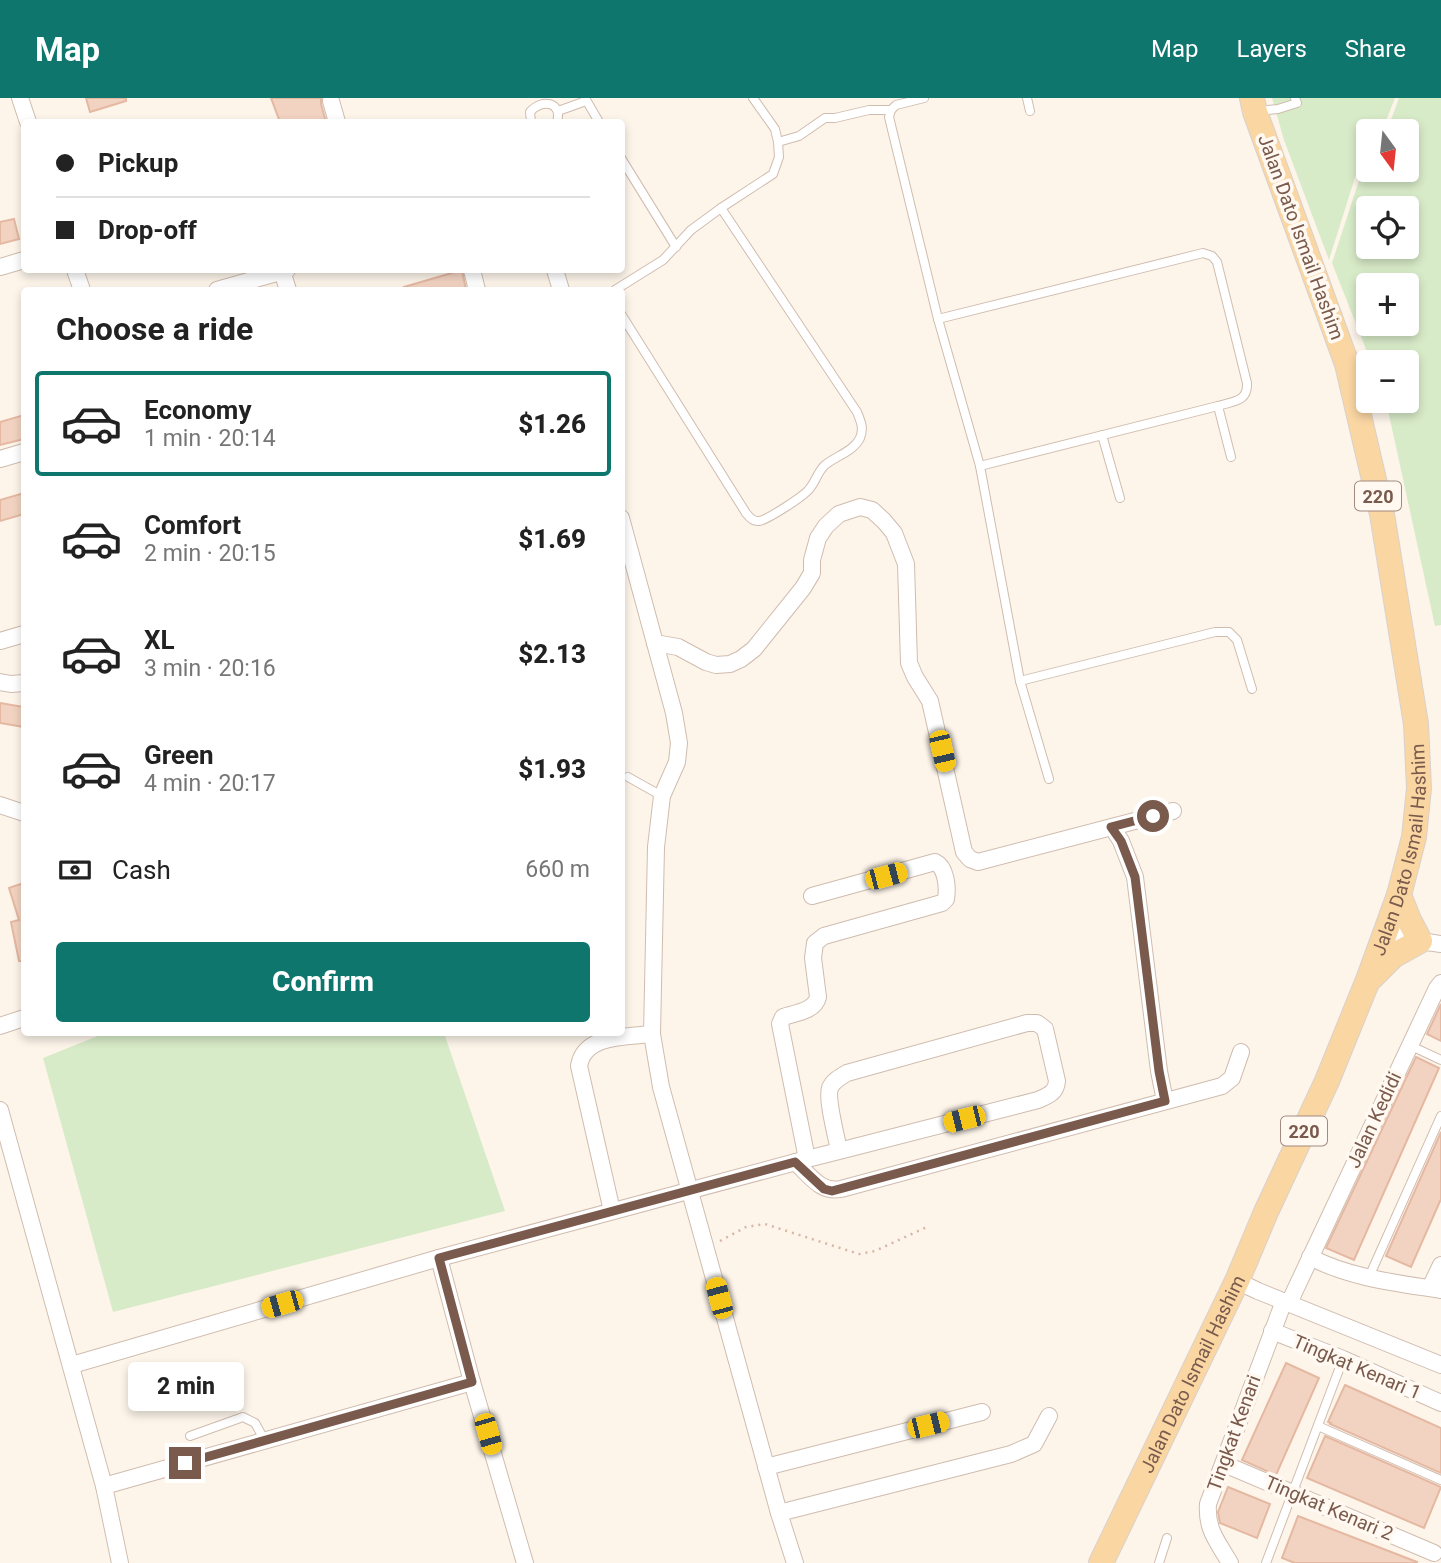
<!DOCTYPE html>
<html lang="en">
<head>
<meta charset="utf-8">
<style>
	:root { --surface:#fff; --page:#f6f6f6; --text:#222; --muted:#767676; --line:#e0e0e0; --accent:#0f766e }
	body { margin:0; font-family:Roboto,sans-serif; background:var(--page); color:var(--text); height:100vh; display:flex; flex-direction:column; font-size:26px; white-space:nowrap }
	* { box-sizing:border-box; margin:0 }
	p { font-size:23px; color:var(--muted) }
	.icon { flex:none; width:38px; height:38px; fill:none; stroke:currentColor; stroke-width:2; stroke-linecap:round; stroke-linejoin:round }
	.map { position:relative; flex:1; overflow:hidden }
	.details { position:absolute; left:21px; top:189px; width:604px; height:749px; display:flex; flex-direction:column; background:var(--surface); border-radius:7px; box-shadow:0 4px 10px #0003 }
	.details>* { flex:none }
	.guide { position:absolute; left:21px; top:21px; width:604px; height:154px; border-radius:7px; box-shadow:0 4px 10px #0003; display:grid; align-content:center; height:154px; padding:0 35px; background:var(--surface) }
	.needle { width:46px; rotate:165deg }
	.tools { position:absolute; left:1356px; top:21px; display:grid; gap:14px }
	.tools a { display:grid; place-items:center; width:63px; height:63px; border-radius:7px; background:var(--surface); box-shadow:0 4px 10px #0003; font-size:35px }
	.end { position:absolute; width:32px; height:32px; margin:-16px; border:9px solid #795a4c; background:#fff; box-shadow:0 0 0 4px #fff }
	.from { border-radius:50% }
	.bubble { position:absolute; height:49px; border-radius:7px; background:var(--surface); box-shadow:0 4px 10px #0003; font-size:23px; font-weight:800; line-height:49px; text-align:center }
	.car { position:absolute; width:21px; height:42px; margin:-21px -10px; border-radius:9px; box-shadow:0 0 5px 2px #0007; background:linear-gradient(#f5c518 24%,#345 0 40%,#f5c518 0 76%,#345 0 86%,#f5c518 0) }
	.guide b { display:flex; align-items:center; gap:24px; height:66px; font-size:26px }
	.guide b+b { border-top:2px solid var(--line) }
	.guide i { width:18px; height:18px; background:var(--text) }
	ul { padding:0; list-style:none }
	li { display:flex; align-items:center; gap:21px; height:105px; margin:0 14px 10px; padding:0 21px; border:4px solid transparent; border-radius:7px }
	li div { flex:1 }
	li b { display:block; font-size:26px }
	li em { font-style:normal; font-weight:800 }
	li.on { border-color:var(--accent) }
	li>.icon { width:63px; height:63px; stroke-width:1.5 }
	h2 { padding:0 35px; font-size:32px; line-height:84px }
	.pay { display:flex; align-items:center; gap:18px; height:77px; padding:0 35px; font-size:26px }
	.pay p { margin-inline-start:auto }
	.button { display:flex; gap:14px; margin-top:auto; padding:14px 35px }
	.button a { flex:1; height:80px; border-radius:7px; background:var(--accent); color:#fff; font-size:28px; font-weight:800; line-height:80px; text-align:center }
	header { display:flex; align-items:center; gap:42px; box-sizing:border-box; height:98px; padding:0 35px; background:var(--accent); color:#fff }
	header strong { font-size:33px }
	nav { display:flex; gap:38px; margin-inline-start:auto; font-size:24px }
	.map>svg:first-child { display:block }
</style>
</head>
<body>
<header>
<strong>Map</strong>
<nav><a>Map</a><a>Layers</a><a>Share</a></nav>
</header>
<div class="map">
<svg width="1441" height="1465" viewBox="0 0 1441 1465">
	<rect width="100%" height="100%" fill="#fdf5ea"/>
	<g fill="#d8ebc8" fill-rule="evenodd">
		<polygon points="1272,0 1395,0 1382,33 1368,33 1368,48 1364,51 1329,162 1284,42"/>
		<path d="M 1399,0 L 1441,0 L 1441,527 L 1435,528 L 1386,303 L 1407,303 L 1407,264 L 1371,264 L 1332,165 L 1367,58 L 1368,57 L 1368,72 L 1407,72 L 1407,33 L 1387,33 ZM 1368,110 L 1407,110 L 1407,149 L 1368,149 ZM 1368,187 L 1407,187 L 1407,226 L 1368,226 Z"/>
		<polygon points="105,935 444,935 505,1113 113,1214 43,960"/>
	</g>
	<g fill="#f2d3c2" stroke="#e5b8a2" stroke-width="2">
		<polygon points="86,0 126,0 126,3 90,14"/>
		<polygon points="271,0 321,0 321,6 326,24 280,24"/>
		<polygon points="14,121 19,141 0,146 0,124"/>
		<polygon points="462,172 466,192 405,192 404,189"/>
		<polygon points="24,317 24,341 0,347 0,324"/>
		<polygon points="24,395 24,416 0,423 0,402"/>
		<polygon points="0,605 24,609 24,629 0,625"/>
		<polygon points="24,785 24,863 19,863 11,824 19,822 9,790"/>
		<polygon points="1441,906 1441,943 1427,936"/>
		<polygon points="1416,959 1439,970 1354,1162 1326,1150"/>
		<polygon points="1441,1034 1441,1101 1411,1169 1386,1158"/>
		<polygon points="1286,1265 1319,1280 1276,1377 1242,1362"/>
		<polygon points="1345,1287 1441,1330 1441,1375 1330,1326 1331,1325 1328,1324"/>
		<polygon points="1325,1338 1441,1389 1424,1430 1307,1380"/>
		<polygon points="1228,1389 1270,1406 1257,1440 1220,1425 1218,1414"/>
		<polygon points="1298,1418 1417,1464 1416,1465 1295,1465 1282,1460"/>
	</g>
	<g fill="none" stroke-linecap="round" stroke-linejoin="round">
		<defs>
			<g id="lane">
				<polyline points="585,0 599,24"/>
				<polyline points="1027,0 1030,13"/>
				<polyline points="891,12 889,19 938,221 980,368 1020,583 1049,681"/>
				<polyline points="558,13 586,3"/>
				<polyline points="1258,13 1278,11 1297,5 1295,0"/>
				<path d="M 531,24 L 530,14 C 542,0 563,4 557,24"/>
				<polyline points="778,44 799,38 825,20 835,20 869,12 891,12 896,7 924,0"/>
				<polyline points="621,60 676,149"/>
				<polyline points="615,192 663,162 691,132 721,110 773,76 779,59 778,44 775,31 753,0"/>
				<path d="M 621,216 L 746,415 C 749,419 753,424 759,423 C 767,422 806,397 810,390 C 816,383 818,373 825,367 C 836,358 854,353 860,340 C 864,330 861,324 857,314 L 721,110"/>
				<path d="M 938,221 L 1203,155 L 1212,158 L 1217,164 L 1247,285 C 1248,304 1233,303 1218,308 L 980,368"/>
				<polyline points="1218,308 1231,359"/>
				<polyline points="1102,337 1120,400"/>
				<polyline points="1020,583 1215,534 1229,534 1237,542 1252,591"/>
				<polyline points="628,679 662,698"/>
				<polyline points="1409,947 1441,962"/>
				<polyline points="1369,1179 1441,1018"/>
				<polyline points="1318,1328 1441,1382"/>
				<polyline points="190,1338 243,1319 255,1325 265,1343"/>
				<polyline points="1159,1465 1167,1440"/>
				<polyline points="1266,1465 1343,1261"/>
			</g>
			<g id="street">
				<polyline points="20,0 28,24"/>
				<polyline points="331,3 337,24"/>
				<polyline points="0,169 24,162"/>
				<polyline points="75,172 82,192"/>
				<polyline points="472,172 477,192"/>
				<polyline points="555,172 561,192"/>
				<polyline points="282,173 288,192"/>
				<polyline points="217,192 287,172"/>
				<polyline points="0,361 24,354"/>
				<polyline points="621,420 674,615 679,645 677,664 662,698 656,749 652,936 661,989 779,1415 795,1465"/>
				<polyline points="0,543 24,536"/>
				<polyline points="655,545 678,549 706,564 716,567 730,566 741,561 754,551 803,490 812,475 812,462 818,440 826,428 839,416 860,409 872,412 884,423 894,435 906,466 909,565 915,579 930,603 964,754 970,761 978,764 1173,713"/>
				<polyline points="0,584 11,586 24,585"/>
				<polyline points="0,707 24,715"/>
				<polyline points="1112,729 1121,743 1135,779 1159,973 1165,1003"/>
				<polyline points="1386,831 1420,843 1441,846"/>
				<polyline points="0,928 24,920"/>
				<polyline points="0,1012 104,1388 120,1465"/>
				<path d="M 807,1061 L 780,926 L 783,919 C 795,915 815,913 818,899 L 813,860 L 815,845 L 824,838 L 942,805 L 946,801 C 948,789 946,769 935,764 L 812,798"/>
				<path d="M 795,1064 C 810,1077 820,1095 841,1091 L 1222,988 L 1232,980 L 1241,954"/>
				<path d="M 612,1113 L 579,968 C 584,936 627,939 652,936"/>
				<path d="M 1310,1159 C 1350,1180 1397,1185 1441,1192"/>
				<polyline points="439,1160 472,1284 525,1465"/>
				<polyline points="1237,1183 1258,1193 1441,1267"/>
				<polyline points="1430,1190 1441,1167"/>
				<polyline points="1289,1205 1437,890 1441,885"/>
				<polyline points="1272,1233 1343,1261 1441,1305"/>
				<path d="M 72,1267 L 439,1160 L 807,1061 L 839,1053 L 1038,1002 C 1049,997 1056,995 1057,983 L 1045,931 L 1037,925 L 1027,925 L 847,975 C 840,979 833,983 830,990 C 826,1001 837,1040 839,1053"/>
				<polyline points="1224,1366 1434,1455"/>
				<polyline points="766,1369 982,1314"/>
				<polyline points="104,1388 472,1284"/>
				<polyline points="779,1415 1011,1356 1034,1346 1049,1318"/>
				<path d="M 1230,1465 C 1218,1444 1206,1432 1208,1406 L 1284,1203"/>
			</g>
			<g id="primary">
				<polyline points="1372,879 1393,858 1420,843 1409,822 1399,797"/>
				<path id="s1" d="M 1101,1465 L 1237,1183 L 1266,1114 L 1327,983 L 1368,882 L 1399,797 L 1414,739 L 1419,690 L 1416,626 L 1382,416 L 1347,266 L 1255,14 L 1252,0"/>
			</g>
		</defs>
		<use href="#lane" stroke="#d0bcaf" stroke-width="10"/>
		<use href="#street" stroke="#d0bcaf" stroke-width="18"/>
		<use href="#primary" stroke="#d9d1cd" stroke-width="26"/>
		<polyline stroke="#d8b6a4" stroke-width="2.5" stroke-dasharray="2 5" stroke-linecap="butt" points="720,1143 746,1129 765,1126 859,1156 875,1153 929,1128"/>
		<use href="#lane" stroke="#fff" stroke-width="8"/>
		<use href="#street" stroke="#fff" stroke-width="16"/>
		<use href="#primary" stroke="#fad6a3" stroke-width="24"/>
	</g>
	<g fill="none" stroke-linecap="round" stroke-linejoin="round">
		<polyline stroke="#795a4c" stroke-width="9" points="185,1365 472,1284 439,1160 795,1064 824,1091 832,1093 1165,1003 1159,973 1135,779 1121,743 1111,729 1153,718"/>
	</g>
	<g text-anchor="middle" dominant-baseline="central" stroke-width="7" stroke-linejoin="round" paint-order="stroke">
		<g fill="#fff9f1" stroke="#a18a7e" stroke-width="2">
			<rect x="1355" y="383.5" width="46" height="29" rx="5"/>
			<rect x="1281" y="1018.5" width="46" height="29" rx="5"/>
		</g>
		<g font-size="18" font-weight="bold" fill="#795a4c">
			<text x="1378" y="398">220</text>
			<text x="1304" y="1033">220</text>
		</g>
		<g font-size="19" fill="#795a4c" stroke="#fff9f1">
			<text transform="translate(1301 139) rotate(70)">Jalan Dato Ismail Hashim</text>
			<text stroke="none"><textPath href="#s1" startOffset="777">Jalan Dato Ismail Hashim</textPath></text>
			<text transform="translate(1374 1022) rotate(-65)">Jalan Kedidi</text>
			<text transform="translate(1357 1269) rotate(23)">Tingkat Kenari 1</text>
			<text stroke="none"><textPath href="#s1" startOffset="210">Jalan Dato Ismail Hashim</textPath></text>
			<text transform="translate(1234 1335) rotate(-70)">Tingkat Kenari</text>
			<text transform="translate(1329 1410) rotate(23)">Tingkat Kenari 2</text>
		</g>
	</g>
</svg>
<div class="tools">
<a><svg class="needle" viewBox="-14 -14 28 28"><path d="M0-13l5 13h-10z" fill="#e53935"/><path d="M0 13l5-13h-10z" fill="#767676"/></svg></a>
<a><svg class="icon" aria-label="locate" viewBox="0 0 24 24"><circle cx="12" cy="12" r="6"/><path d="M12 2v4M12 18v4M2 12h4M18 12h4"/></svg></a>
<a>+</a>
<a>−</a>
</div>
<i class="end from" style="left:1153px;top:718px"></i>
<i class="end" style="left:185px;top:1365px"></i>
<div class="bubble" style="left:128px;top:1264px;width:116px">2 min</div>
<i class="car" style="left:942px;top:653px;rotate:167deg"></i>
<i class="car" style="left:886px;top:778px;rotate:75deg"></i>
<i class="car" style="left:964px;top:1021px;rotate:256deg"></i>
<i class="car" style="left:719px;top:1200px;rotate:345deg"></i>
<i class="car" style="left:282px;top:1206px;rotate:254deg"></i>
<i class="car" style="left:928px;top:1327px;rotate:76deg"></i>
<i class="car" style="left:488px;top:1336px;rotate:164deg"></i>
<div class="guide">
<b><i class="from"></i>Pickup</b>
<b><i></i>Drop-off</b>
</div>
<section class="details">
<h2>Choose a ride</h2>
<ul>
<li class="on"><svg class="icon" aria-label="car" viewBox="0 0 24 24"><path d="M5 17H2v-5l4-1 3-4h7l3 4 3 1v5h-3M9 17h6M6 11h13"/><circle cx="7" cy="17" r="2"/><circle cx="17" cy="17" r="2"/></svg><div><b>Economy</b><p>1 min · 20:14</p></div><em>$1.26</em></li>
<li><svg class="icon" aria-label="car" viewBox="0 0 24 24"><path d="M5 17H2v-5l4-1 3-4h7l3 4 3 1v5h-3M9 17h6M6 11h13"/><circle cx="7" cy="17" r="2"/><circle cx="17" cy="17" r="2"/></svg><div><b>Comfort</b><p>2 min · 20:15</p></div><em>$1.69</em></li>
<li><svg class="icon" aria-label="car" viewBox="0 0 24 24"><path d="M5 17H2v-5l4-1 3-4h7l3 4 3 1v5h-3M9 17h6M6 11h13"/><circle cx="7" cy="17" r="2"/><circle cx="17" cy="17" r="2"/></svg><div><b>XL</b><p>3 min · 20:16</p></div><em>$2.13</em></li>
<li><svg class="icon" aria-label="car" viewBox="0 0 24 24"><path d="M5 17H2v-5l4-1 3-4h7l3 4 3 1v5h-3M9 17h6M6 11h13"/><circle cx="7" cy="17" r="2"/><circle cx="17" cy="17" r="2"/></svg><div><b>Green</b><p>4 min · 20:17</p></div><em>$1.93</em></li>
</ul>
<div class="pay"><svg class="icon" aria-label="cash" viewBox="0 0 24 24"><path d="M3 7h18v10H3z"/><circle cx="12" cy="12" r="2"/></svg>Cash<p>660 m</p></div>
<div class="button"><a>Confirm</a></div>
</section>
</div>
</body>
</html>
